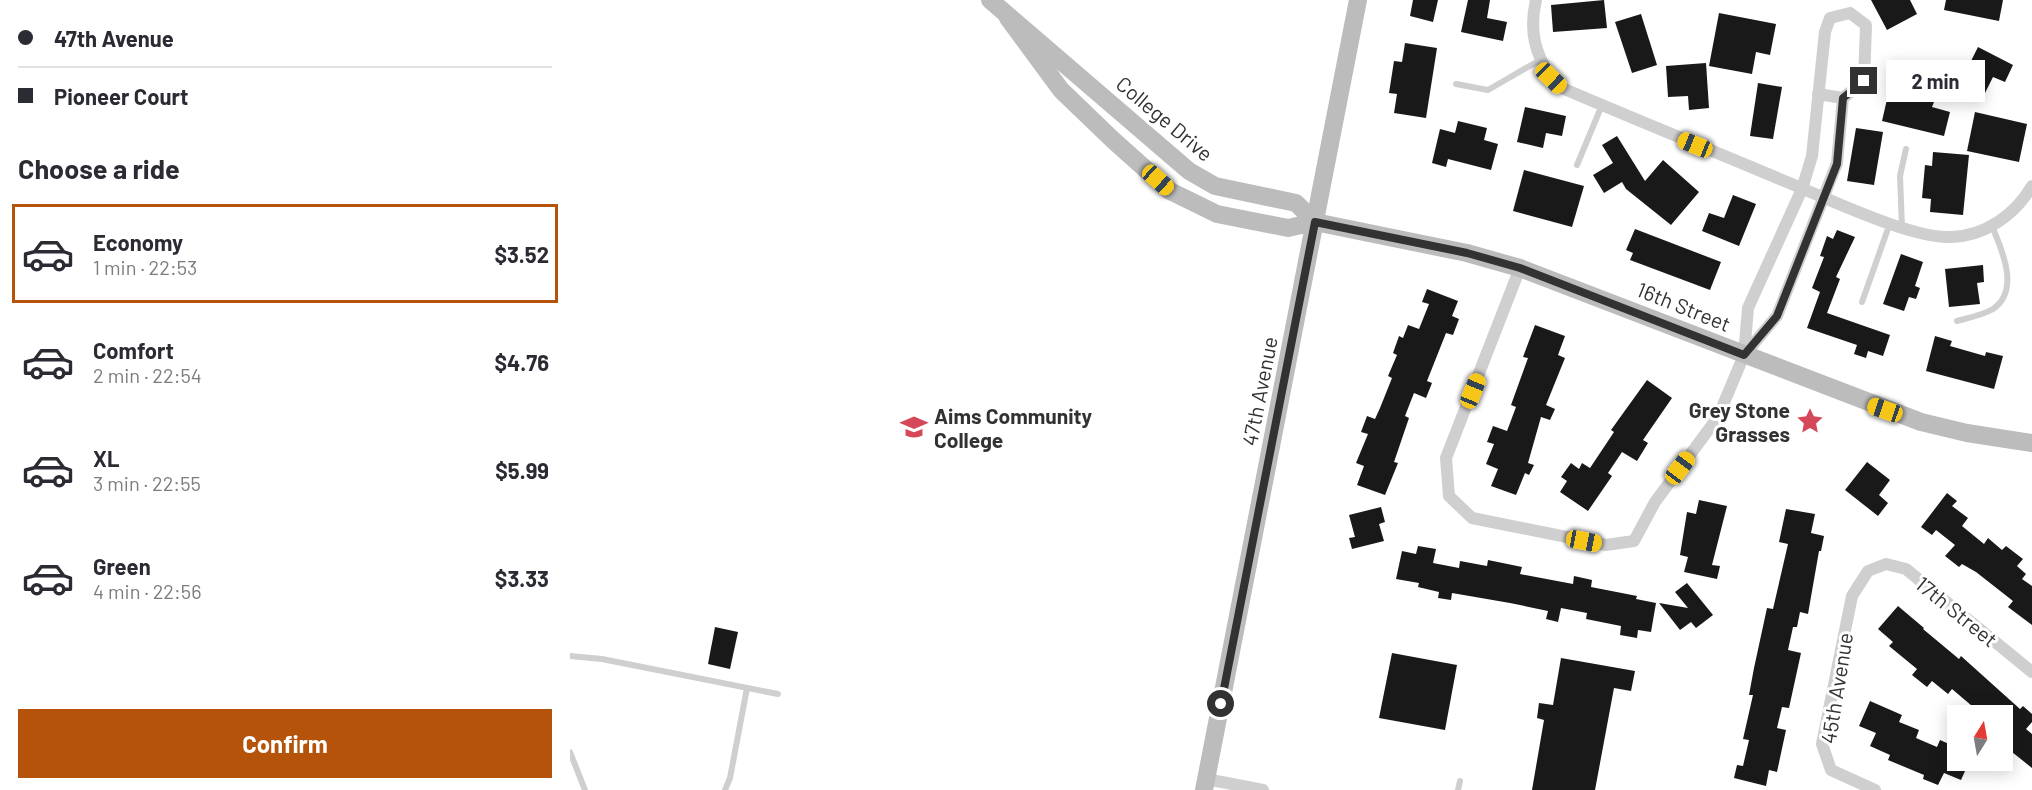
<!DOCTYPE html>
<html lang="en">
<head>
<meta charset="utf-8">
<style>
	:root { --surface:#fff; --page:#f2f2f3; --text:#2b2b33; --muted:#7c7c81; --line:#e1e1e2; --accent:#b45309 }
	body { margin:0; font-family:Barlow,sans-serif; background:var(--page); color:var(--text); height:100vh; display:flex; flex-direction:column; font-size:22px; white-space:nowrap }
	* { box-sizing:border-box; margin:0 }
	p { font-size:20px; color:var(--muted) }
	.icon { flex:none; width:33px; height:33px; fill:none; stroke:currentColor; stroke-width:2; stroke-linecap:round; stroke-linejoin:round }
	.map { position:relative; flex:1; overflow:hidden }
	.sheet { display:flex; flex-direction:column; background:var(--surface); width:570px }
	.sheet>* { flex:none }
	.hud { display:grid; align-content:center; height:132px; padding:0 18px; background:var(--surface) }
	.needle { width:39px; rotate:11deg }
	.tools { position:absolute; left:1377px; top:705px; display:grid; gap:12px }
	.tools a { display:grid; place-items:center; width:66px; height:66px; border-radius:0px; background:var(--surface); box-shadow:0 3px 15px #0003; font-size:30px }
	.end { position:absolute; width:27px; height:27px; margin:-14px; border:8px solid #323232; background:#fff; box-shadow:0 0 0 3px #fff }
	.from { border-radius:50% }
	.bubble { position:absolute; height:42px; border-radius:0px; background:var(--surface); box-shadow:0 3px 15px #0003; font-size:20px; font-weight:700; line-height:42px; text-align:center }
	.car { position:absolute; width:18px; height:36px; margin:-18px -9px; border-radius:8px; box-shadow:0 0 4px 2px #0007; background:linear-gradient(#f5c518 24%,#345 0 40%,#f5c518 0 76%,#345 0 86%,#f5c518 0) }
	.hud b { display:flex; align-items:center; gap:21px; height:57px; font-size:22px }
	.hud b+b { border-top:2px solid var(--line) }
	.hud i { width:15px; height:15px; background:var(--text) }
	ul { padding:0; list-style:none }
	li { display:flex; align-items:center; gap:18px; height:99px; margin:0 12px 9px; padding:0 6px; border:3px solid transparent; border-radius:0px }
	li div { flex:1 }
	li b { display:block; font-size:22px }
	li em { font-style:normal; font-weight:700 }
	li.current { border-color:var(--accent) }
	li>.icon { width:54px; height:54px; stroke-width:1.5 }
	h2 { padding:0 18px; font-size:27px; line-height:72px }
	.cta { display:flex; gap:12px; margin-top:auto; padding:12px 18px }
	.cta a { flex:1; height:69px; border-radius:0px; background:var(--accent); color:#fff; font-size:24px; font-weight:700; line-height:69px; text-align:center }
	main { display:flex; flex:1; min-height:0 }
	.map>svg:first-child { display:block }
</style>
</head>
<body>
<main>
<section class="sheet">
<div class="hud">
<b><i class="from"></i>47th Avenue</b>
<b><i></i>Pioneer Court</b>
</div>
<h2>Choose a ride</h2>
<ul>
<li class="current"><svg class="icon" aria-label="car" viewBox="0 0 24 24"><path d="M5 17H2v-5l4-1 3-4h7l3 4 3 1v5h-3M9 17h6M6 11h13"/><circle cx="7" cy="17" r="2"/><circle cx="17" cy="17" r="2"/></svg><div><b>Economy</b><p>1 min · 22:53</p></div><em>$3.52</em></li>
<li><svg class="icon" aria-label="car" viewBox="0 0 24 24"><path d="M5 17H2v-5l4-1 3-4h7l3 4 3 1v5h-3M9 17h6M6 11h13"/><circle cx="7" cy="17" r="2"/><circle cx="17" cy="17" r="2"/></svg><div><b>Comfort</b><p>2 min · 22:54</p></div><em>$4.76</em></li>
<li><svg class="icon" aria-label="car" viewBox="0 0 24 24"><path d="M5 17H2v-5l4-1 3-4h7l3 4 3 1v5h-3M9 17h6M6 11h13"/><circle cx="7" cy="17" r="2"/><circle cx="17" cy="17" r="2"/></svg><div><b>XL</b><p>3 min · 22:55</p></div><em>$5.99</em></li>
<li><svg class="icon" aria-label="car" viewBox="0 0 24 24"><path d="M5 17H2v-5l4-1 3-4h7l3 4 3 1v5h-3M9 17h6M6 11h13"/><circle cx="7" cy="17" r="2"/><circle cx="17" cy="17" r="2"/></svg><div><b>Green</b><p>4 min · 22:56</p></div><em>$3.33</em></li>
</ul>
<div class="cta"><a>Confirm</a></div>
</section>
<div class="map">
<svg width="1462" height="790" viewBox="0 0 1462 790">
	<rect width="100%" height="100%" fill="#fff"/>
	<g fill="#191919">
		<polygon points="843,0 868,0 863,22 840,16"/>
		<polygon points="898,0 920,0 917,18 937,22 933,41 891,32"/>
		<polygon points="1034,0 1037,28 983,32 981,5"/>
		<polygon points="1301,0 1340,0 1347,14 1317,30"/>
		<polygon points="1376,0 1433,0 1429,21 1374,10"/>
		<polygon points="1149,13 1206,24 1200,55 1186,52 1182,74 1139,66"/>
		<polygon points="1071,14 1087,65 1062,73 1045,22"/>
		<polygon points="835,43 867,48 856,118 824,113 827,94 819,93 824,61 832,62"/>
		<polygon points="1408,47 1443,65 1435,82 1423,77 1415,93 1391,81"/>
		<polygon points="1136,63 1139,108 1119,110 1118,96 1098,97 1096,66"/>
		<polygon points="1188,83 1212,87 1203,139 1180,136"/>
		<polygon points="1333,94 1364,102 1362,107 1380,112 1374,136 1312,121 1318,95 1332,98"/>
		<polygon points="955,107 996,116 992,136 976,133 973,148 947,142"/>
		<polygon points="1405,112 1457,124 1449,162 1397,151"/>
		<polygon points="888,121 917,128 914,140 928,144 921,170 878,159 876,167 862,163 870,129 885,133"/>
		<polygon points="1286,128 1313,132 1304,185 1277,181"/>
		<polygon points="1047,136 1075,181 1093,160 1129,192 1101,225 1056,189 1052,182 1034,193 1023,175 1043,163 1032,145"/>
		<polygon points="1363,152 1399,155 1393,215 1360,212 1361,199 1352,198 1355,165 1362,166"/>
		<polygon points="954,170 1014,186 1002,227 943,211"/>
		<polygon points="1163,195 1186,204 1169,246 1132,231 1139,213 1154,218"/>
		<polygon points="1065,229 1151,262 1140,290 1060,260 1063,253 1056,250"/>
		<polygon points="1267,230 1285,237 1266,277 1270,279 1257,313 1320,335 1313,356 1298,351 1296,358 1284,354 1287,345 1237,328 1250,292 1242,288 1254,257 1250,256 1257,236 1263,239"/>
		<polygon points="1331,254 1353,262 1345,286 1350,288 1346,299 1339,297 1334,311 1313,304"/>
		<polygon points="1413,265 1414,282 1407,283 1410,304 1379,307 1375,269"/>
		<polygon points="857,289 888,301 882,316 889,319 883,335 876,333 857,381 862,383 856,398 844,393 835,416 839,418 824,462 828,463 815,495 787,485 794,466 786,463 798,434 791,432 797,416 805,419 810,408 822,378 818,376 827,355 823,353 829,336 833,338 838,325 849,329 859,304 852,302"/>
		<polygon points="965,325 995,336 988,355 995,358 976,405 985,409 980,420 971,417 958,463 964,465 959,475 955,473 946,495 921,486 928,469 916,464 924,444 917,442 923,426 937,431 946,407 941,405 958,358 953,357"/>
		<polygon points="1365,336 1382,341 1380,346 1415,356 1416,352 1433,356 1424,389 1356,371"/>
		<polygon points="1077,380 1102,398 1073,440 1078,443 1067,461 1052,452 1038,473 1042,476 1018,511 990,492 997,481 991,477 1001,463 1009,469 1012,463 1020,468 1044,432 1041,430"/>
		<polygon points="1297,462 1320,480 1309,495 1318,503 1308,516 1275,490"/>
		<polygon points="1377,493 1387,501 1382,506 1398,518 1392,526 1414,544 1418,538 1432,550 1436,546 1453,559 1447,566 1456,574 1452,579 1462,586 1462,625 1438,607 1443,601 1406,572 1392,564 1389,567 1375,556 1385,545 1366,530 1362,535 1351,527"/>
		<polygon points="1129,500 1157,506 1142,565 1150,566 1147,579 1114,572 1118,557 1110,555 1117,512 1126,514"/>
		<polygon points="811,507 815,522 809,524 814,541 782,549 779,538 785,537 779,515"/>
		<polygon points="1216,509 1245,514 1241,533 1254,536 1251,551 1249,551 1238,614 1230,612 1227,627 1223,627 1218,650 1231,653 1219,708 1212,707 1207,728 1216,730 1207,772 1199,770 1196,786 1164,778 1167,765 1173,766 1179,740 1173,739 1183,695 1179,695 1184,668 1197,608 1203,609 1218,544 1209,542"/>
		<polygon points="848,546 866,549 863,563 889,568 890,561 917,566 918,560 952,567 950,574 1003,584 1004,576 1022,580 1021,587 1067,596 1066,599 1086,603 1081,632 1068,630 1067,638 1050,635 1051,626 1016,619 1017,613 991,608 988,622 976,619 978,611 940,603 882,593 881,600 868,598 869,592 848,587 849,583 826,579 832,551 846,554"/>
		<polygon points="1117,583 1143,615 1126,628 1121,622 1110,630 1089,603 1118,608 1105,592"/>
		<polygon points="1328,606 1354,628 1353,629 1389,659 1391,656 1450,709 1453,706 1462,714 1462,722 1456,729 1462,734 1462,768 1432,744 1432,716 1404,716 1398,711 1402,706 1382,689 1378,694 1362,681 1357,687 1342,675 1347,669 1319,646 1323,642 1308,629"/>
		<polygon points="145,627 168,632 160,669 138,664"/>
		<polygon points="822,653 887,665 875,730 809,718"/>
		<polygon points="991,658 1065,671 1061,691 1044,688 1025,790 962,790 974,720 967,718 969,703 983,705"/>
		<polygon points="1300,701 1332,715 1329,722 1349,730 1346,738 1367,747 1370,740 1388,748 1388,760 1400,760 1391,780 1374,773 1368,785 1353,779 1354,775 1318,760 1320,755 1300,746 1306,733 1289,726"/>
	</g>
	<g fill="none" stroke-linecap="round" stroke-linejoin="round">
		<g stroke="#cfcfcf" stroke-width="6">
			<polyline points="886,84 918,90 970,60"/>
			<polyline points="1007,165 1032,105"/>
			<polyline points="1332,227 1330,176 1336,149"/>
			<polyline points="1292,302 1320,223"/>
			<path d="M 1387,321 C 1398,318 1413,315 1423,309 C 1451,290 1431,248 1422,226"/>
			<polyline points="0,656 32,659 208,694"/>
			<polyline points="0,752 15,790"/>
			<polyline points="155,790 160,778 177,688"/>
			<polyline points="888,790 890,781"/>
		</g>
		<g stroke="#cfcfcf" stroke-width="12">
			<path d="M 966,0 C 958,34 966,63 992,88 C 1071,122 1151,154 1231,188 C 1267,203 1344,239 1381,237 C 1415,236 1445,215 1462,186"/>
			<polyline points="1248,94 1273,98"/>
			<polyline points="950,268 876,458 879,496 902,518 1036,545 1064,541 1085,502 1148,417 1174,355 1178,308 1232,189 1242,156 1255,32 1260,18 1280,13 1296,25 1294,81 1273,98 1267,163 1207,316 1174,355"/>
			<polyline points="636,779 693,790"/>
			<polyline points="1305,790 1261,770 1252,744 1282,596 1298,571 1316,564 1336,569 1462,672"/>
		</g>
		<g stroke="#bcbcbc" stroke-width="18">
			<polyline points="420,0 619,171 645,186 726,203 745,222"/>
			<polyline points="438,18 491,90 543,140 600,191 647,214 718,228 745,222 897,253 950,268 1351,422 1397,433 1462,443"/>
			<polyline points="634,790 788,0"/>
		</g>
	</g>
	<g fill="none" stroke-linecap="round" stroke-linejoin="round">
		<polyline stroke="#323232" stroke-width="8" points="651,704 745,222 897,253 950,268 1174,355 1207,316 1267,164 1273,98 1294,81"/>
	</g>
	<defs>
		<symbol id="sight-bare" viewBox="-9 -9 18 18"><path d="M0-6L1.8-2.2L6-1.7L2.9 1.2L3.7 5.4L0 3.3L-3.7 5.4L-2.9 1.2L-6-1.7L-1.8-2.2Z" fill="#d5485a" stroke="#fff" stroke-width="2.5" paint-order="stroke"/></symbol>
		<symbol id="university-bare" viewBox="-9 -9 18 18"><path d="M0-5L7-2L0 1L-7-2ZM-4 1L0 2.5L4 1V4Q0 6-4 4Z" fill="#d5485a" stroke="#fff" stroke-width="2.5" paint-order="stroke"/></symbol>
	</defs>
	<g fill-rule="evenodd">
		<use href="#sight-bare" x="1221" y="402" width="38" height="38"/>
		<use href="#university-bare" x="325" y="408" width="38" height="38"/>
	</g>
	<g text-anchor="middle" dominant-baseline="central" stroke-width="6" stroke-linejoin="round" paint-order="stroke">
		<g font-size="21" fill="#323232" stroke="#fff">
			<text transform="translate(595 118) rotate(40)">College Drive</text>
			<text transform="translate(1114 306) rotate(22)">16th Street</text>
			<text transform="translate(689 391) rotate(-79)">47th Avenue</text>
			<text transform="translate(1387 611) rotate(39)">17th Street</text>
			<text transform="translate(1266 688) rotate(-81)">45th Avenue</text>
		</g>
		<g font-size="21" font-weight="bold" fill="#323232" stroke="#fff" text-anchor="end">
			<text x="1220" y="409">Grey Stone<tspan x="1220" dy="24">Grasses</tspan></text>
			<text x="364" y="415" text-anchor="start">Aims Community<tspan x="364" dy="24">College</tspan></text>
		</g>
	</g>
</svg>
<div class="tools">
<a><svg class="needle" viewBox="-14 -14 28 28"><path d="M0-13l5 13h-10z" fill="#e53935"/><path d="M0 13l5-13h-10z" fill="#7c7c81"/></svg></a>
</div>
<i class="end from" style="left:651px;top:704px"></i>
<i class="end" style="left:1294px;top:81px"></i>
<div class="bubble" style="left:1316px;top:60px;width:99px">2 min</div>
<i class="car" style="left:981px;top:78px;rotate:134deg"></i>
<i class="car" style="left:1125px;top:145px;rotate:292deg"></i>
<i class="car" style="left:588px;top:180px;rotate:132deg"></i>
<i class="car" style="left:903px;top:391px;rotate:22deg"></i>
<i class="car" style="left:1315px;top:410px;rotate:289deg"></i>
<i class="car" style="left:1110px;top:468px;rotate:37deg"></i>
<i class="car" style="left:1014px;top:541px;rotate:101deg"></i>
</div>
</main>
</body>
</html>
